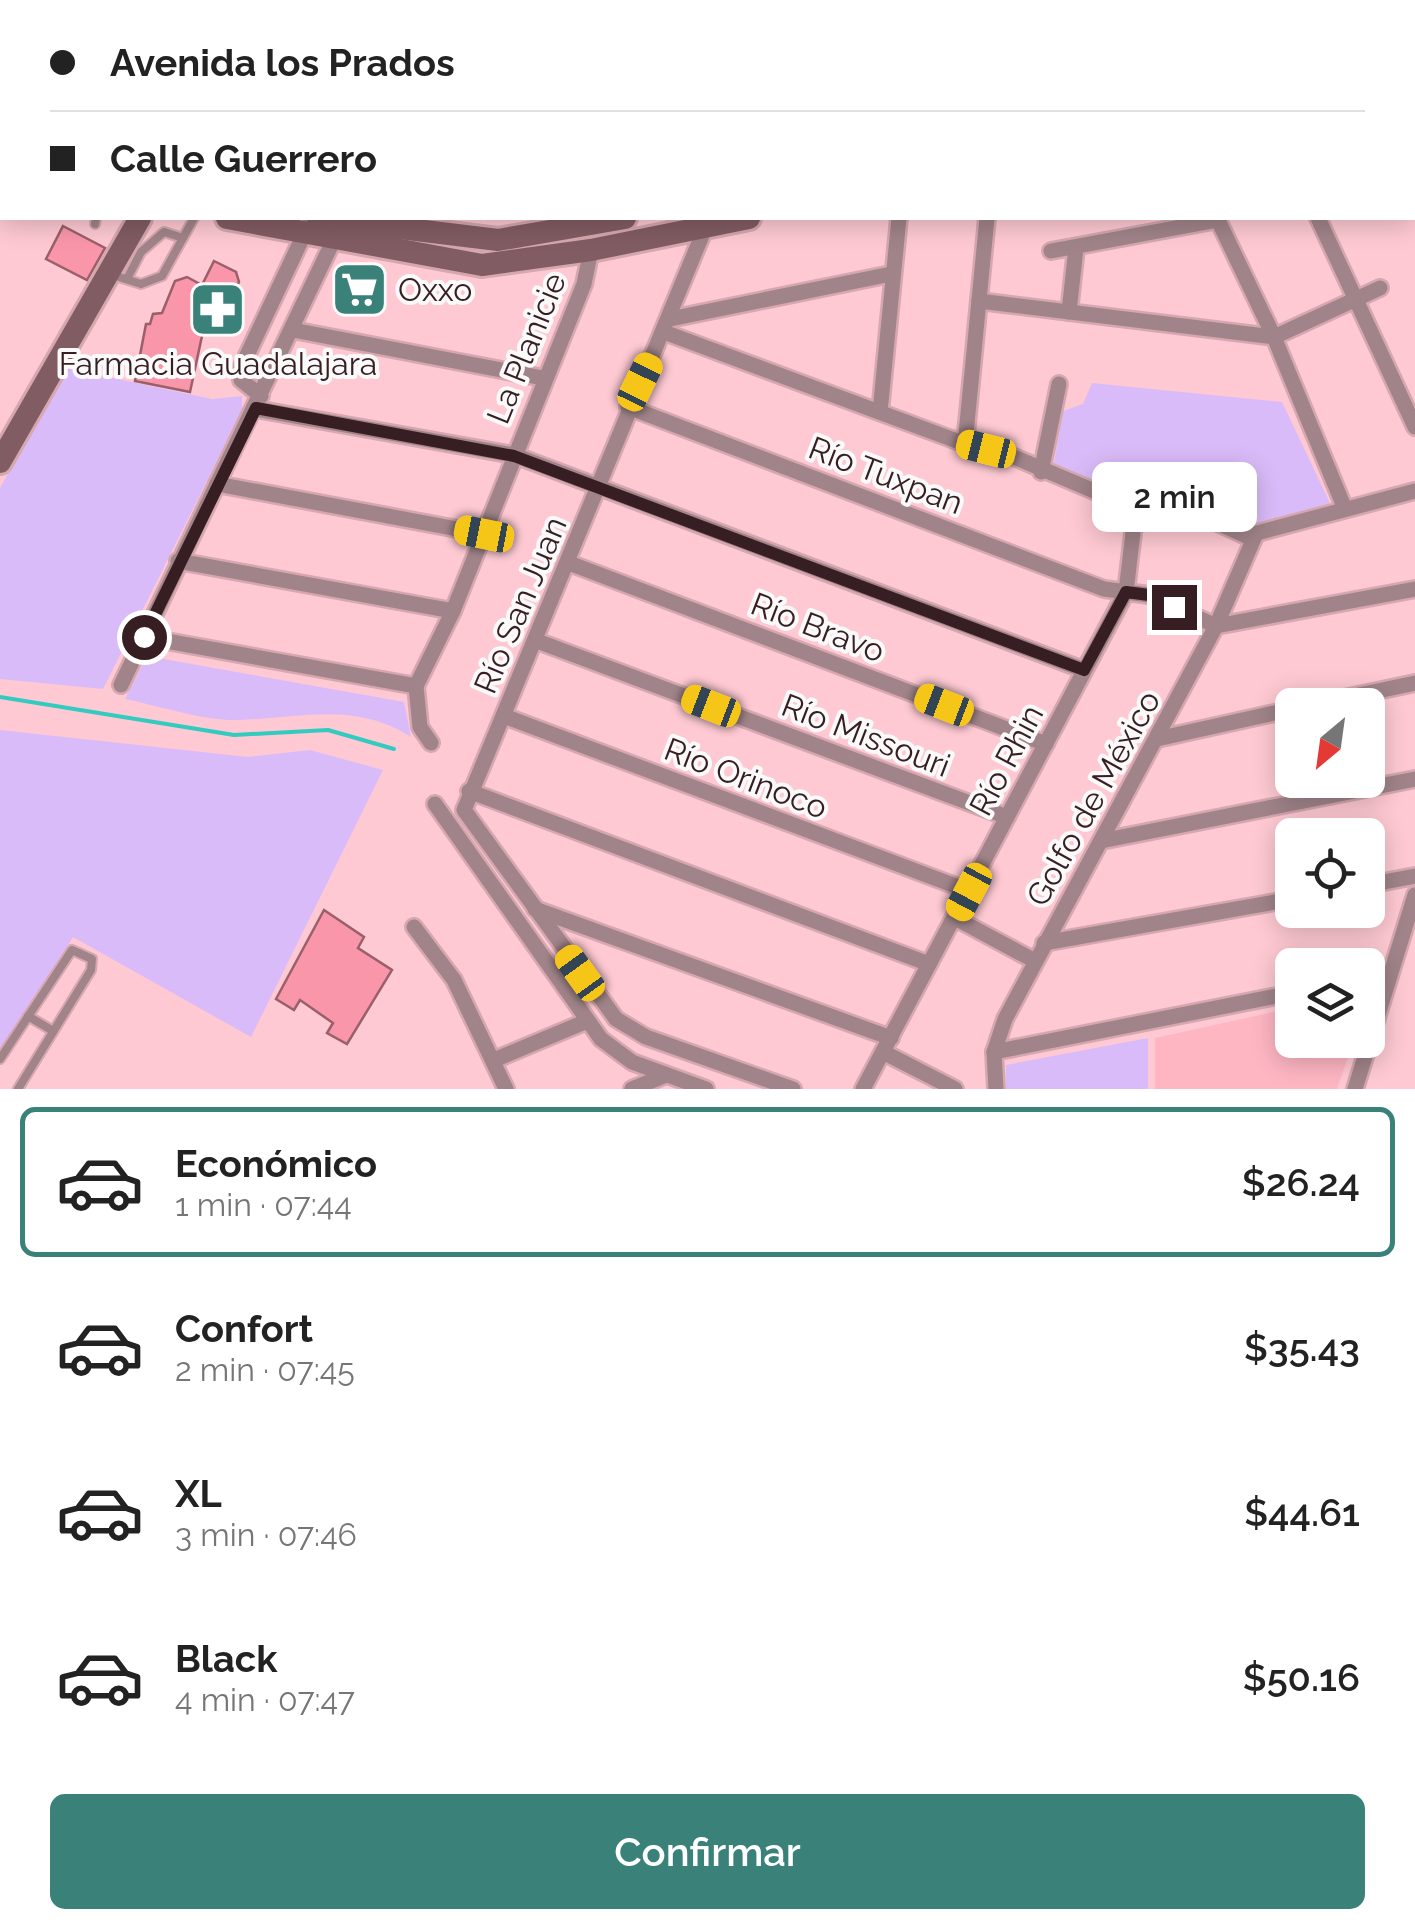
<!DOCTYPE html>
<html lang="es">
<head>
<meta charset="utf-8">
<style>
	:root { --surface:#fff; --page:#f6f6f6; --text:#222; --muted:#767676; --line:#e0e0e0; --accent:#3a817a }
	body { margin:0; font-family:Raleway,sans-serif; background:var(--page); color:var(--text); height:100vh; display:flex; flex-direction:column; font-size:38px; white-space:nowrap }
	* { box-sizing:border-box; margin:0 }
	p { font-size:32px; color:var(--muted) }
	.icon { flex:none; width:55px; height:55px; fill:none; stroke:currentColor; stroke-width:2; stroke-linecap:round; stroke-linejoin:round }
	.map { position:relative; height:1089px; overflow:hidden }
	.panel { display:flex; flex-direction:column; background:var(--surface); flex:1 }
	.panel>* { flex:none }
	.hud { position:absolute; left:0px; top:0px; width:1415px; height:220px; box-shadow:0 5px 25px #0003; display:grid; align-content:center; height:220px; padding:0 50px; background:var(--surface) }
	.needle { width:65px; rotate:209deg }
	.controls { position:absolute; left:1275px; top:688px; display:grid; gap:20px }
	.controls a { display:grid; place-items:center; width:110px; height:110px; border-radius:15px; background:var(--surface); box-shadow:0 5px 25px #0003; font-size:50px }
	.end { position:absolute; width:45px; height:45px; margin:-22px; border:12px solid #361e23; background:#fff; box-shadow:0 0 0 5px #fff }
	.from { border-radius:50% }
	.bubble { position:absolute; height:70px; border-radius:15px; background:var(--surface); box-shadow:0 5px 25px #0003; font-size:32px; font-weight:600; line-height:70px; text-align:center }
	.car { position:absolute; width:30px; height:60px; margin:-30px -15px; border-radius:12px; box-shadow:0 0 8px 2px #0007; background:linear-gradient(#f5c518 24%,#345 0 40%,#f5c518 0 76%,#345 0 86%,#f5c518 0) }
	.hud b { display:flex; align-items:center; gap:35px; height:95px; font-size:38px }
	.hud b+b { border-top:2px solid var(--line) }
	.hud i { width:25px; height:25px; background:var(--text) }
	ul { padding:18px 0 0; list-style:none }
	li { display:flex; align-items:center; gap:30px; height:150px; margin:0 20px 15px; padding:0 30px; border:5px solid transparent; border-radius:15px }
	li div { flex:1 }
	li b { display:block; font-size:38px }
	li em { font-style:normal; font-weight:600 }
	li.selected { border-color:var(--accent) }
	li>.icon { width:90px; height:90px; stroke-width:1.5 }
	.cta { display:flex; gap:20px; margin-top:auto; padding:20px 50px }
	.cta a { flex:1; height:115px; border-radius:15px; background:var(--accent); color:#fff; font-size:40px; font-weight:600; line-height:115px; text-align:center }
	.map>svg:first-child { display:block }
</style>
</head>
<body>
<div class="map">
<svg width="1415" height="1089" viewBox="0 0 1415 1089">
	<rect width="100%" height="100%" fill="#fec9d2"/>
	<polygon fill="#feb6c3" points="1292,1008 1292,1040 1354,1040 1337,1089 1155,1089 1155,1038"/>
	<g fill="#dabbf9">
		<polygon points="568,0 741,0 567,2"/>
		<polygon points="1158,0 1375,0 1376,2 1158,2"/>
		<polygon points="66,368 212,399 242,396 242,411 103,689 0,679 0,488"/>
		<polygon points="1092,383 1282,402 1330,503 1257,530 1161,484 1125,493 1053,469 1063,411 1083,404"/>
		<path d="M 147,656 L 404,702 L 411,737 C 355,701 300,718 239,720 C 203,721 160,706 125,699 Z"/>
		<polygon points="0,730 248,757 310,750 383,770 251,1037 73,937 0,1054"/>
		<polygon points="1148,1038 1148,1089 1006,1089 1006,1065"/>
	</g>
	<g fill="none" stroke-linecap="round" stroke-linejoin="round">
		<polyline stroke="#33cabf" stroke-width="4" points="0,697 234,735 328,730 394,749"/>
	</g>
	<g fill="#fa96aa" stroke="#99606b" stroke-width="2.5">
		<polygon points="63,226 105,248 87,280 46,259"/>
		<polygon points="214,261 236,272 239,282 217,328 208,324 202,336 190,392 135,381 146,324 150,324 153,314 162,313 175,281 187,277 202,285"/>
		<polygon points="355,275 376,280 371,304 342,297 346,278"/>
		<polygon points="324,910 364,937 358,948 392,970 347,1044 327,1033 333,1023 300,1000 294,1010 276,999"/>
	</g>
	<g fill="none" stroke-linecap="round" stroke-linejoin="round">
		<defs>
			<g id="lane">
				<polyline points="95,224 96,218"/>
				<polyline points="113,275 141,284 162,276 194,218"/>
				<polyline points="127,279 141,252 164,232 183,238"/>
				<polyline points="28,1016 53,1031"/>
				<polyline points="0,1059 72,950 92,959 91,970 18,1089"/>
			</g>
			<g id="street">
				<polyline points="776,0 776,2"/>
				<polyline points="1145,0 1146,2"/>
				<polyline points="1391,0 1392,2"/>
				<polyline points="353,2 354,0"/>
				<polyline points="442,2 443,0"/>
				<polyline points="556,2 557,0"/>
				<polyline points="753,2 764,0"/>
				<polyline points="1217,218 1274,337 1345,509"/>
				<polyline points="1318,218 1415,427"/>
				<polyline points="708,221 464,810 616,1019 646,1037 793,1089"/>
				<polyline points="1051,251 1218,220"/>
				<polyline points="979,301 1274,337 1380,288"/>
				<polyline points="1069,312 1076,248"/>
				<polyline points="670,319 891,274"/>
				<polyline points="293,330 543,378"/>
				<polyline points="664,332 965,444 1007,454 1113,499 1161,497 1246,536 1415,491"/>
				<polyline points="261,396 241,380 241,368 308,226"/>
				<polyline points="628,407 1104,589 1149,595 1216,626 1415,589"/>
				<polyline points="256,409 514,455 1084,670"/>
				<polyline points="880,412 899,218"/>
				<polyline points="965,444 987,218"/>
				<polyline points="1041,472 1059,384"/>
				<polyline points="217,484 484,534"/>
				<polyline points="178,561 453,611"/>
				<polyline points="569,563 1046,744"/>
				<polyline points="144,637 416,686"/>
				<polyline points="537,641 1007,817"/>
				<polyline points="121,685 337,233"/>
				<polyline points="1311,705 1415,683"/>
				<polyline points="504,716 969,891"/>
				<polyline points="1157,739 1292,709"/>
				<polyline points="431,743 420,727 416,686 453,611 584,284 591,250"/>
				<polyline points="469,791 929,964"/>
				<polyline points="435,804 601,1039 632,1062 706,1089"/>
				<polyline points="1101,841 1415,779"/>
				<polyline points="1368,885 1415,876"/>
				<polyline points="535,909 891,1038"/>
				<polyline points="955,918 1035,961"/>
				<polyline points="414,927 454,980 506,1089"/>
				<polyline points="1044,943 1292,899"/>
				<polyline points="1368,978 1390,973"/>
				<polyline points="883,1052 955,1089"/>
				<polyline points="994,1052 1292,993"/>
				<polyline points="494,1060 587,1021"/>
				<polyline points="632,1089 666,1075"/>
				<polyline points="863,1089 1126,592 1137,499"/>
				<polyline points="996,1089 994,1052 1005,1019 1216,626 1255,536"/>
				<polyline points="1355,1089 1415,895"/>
			</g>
			<g id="secondary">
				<polyline points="1412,67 1415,67"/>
				<polyline points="1412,90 1415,90"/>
				<polyline points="0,152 2,153"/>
				<polyline points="227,218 482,265 591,250 749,218"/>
				<polyline points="318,218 498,240 625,218"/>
				<polyline points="0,462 140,218"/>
			</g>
		</defs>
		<use href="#lane" stroke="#d6a7af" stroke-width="12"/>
		<use href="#street" stroke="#d6a7af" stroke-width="20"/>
		<use href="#secondary" stroke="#d6a7af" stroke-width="28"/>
		<use href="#lane" stroke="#a08489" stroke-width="8"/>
		<use href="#street" stroke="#a08489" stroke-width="15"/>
		<use href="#secondary" stroke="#825c63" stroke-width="22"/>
	</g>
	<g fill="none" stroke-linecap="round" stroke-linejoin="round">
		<polyline stroke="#361e23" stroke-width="12" points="144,637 256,408 514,456 1084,670 1126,592 1149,595 1174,607"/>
	</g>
	<defs>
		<symbol id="supermarket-square" viewBox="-11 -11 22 22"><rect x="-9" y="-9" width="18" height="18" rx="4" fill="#3a817a" stroke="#fafafa"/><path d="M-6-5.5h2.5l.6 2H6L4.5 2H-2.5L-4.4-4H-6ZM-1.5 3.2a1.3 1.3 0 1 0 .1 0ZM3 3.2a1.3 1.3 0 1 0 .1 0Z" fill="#fff"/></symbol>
		<symbol id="pharmacy-square" viewBox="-11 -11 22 22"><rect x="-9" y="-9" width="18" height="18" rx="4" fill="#3a817a" stroke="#fafafa"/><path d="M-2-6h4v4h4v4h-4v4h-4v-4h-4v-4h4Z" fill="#fff"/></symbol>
	</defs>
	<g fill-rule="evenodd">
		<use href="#supermarket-square" x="328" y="258" width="63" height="63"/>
		<use href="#pharmacy-square" x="186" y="278" width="63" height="63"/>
	</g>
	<g text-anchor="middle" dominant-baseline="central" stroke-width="8" stroke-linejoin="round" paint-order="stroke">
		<g font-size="32" fill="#361e23" stroke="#fafafa" text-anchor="start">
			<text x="398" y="289">Oxxo</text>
			<text x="218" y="363" text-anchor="middle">Farmacia Guadalajara</text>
		</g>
		<g font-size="32" fill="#361e23" stroke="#fafafa">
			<text transform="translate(526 348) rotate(-68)">La Planicie</text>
			<text transform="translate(886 475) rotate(21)">Río Tuxpan</text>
			<text transform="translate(520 605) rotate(-67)">Río San Juan</text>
			<text transform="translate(818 627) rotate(21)">Río Bravo</text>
			<text transform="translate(866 735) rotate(21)">Río Missouri</text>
			<text transform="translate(1006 760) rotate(-62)">Río Rhin</text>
			<text transform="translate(746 778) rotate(21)">Río Orinoco</text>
			<text transform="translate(1093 798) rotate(-61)">Golfo de México</text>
		</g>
	</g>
</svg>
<div class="controls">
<a><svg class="needle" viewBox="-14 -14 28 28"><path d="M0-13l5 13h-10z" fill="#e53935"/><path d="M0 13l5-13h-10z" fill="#767676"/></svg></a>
<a><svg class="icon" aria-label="locate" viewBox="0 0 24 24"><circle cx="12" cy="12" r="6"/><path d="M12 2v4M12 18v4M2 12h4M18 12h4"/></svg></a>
<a><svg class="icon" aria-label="layers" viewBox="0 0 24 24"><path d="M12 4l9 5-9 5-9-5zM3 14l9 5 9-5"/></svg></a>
</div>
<i class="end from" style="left:144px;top:637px"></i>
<i class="end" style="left:1174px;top:607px"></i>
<div class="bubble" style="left:1092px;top:462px;width:165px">2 min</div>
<i class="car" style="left:640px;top:382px;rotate:26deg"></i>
<i class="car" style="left:986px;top:449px;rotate:284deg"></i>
<i class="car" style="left:484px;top:534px;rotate:281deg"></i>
<i class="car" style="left:944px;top:705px;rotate:291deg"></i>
<i class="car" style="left:711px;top:706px;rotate:291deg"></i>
<i class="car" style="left:969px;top:892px;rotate:208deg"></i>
<i class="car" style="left:580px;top:973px;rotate:324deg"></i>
<div class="hud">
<b><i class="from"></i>Avenida los Prados</b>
<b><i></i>Calle Guerrero</b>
</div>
</div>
<section class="panel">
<ul>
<li class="selected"><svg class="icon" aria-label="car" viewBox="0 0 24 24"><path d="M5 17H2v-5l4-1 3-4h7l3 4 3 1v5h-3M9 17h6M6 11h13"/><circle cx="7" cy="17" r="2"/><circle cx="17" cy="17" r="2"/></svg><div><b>Económico</b><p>1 min · 07:44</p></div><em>$26.24</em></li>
<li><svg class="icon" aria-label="car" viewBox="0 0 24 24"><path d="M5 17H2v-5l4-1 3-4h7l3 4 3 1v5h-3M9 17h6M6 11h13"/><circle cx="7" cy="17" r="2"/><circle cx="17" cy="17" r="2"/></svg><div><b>Confort</b><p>2 min · 07:45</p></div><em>$35.43</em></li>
<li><svg class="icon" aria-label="car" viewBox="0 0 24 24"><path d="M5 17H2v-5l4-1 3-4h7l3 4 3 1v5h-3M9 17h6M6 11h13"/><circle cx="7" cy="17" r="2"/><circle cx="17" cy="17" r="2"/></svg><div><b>XL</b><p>3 min · 07:46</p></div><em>$44.61</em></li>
<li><svg class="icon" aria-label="car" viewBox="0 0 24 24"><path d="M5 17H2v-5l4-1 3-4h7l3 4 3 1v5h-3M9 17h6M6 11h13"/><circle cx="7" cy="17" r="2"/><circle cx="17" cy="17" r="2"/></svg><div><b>Black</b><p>4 min · 07:47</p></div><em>$50.16</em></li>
</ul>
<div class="cta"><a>Confirmar</a></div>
</section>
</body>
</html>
